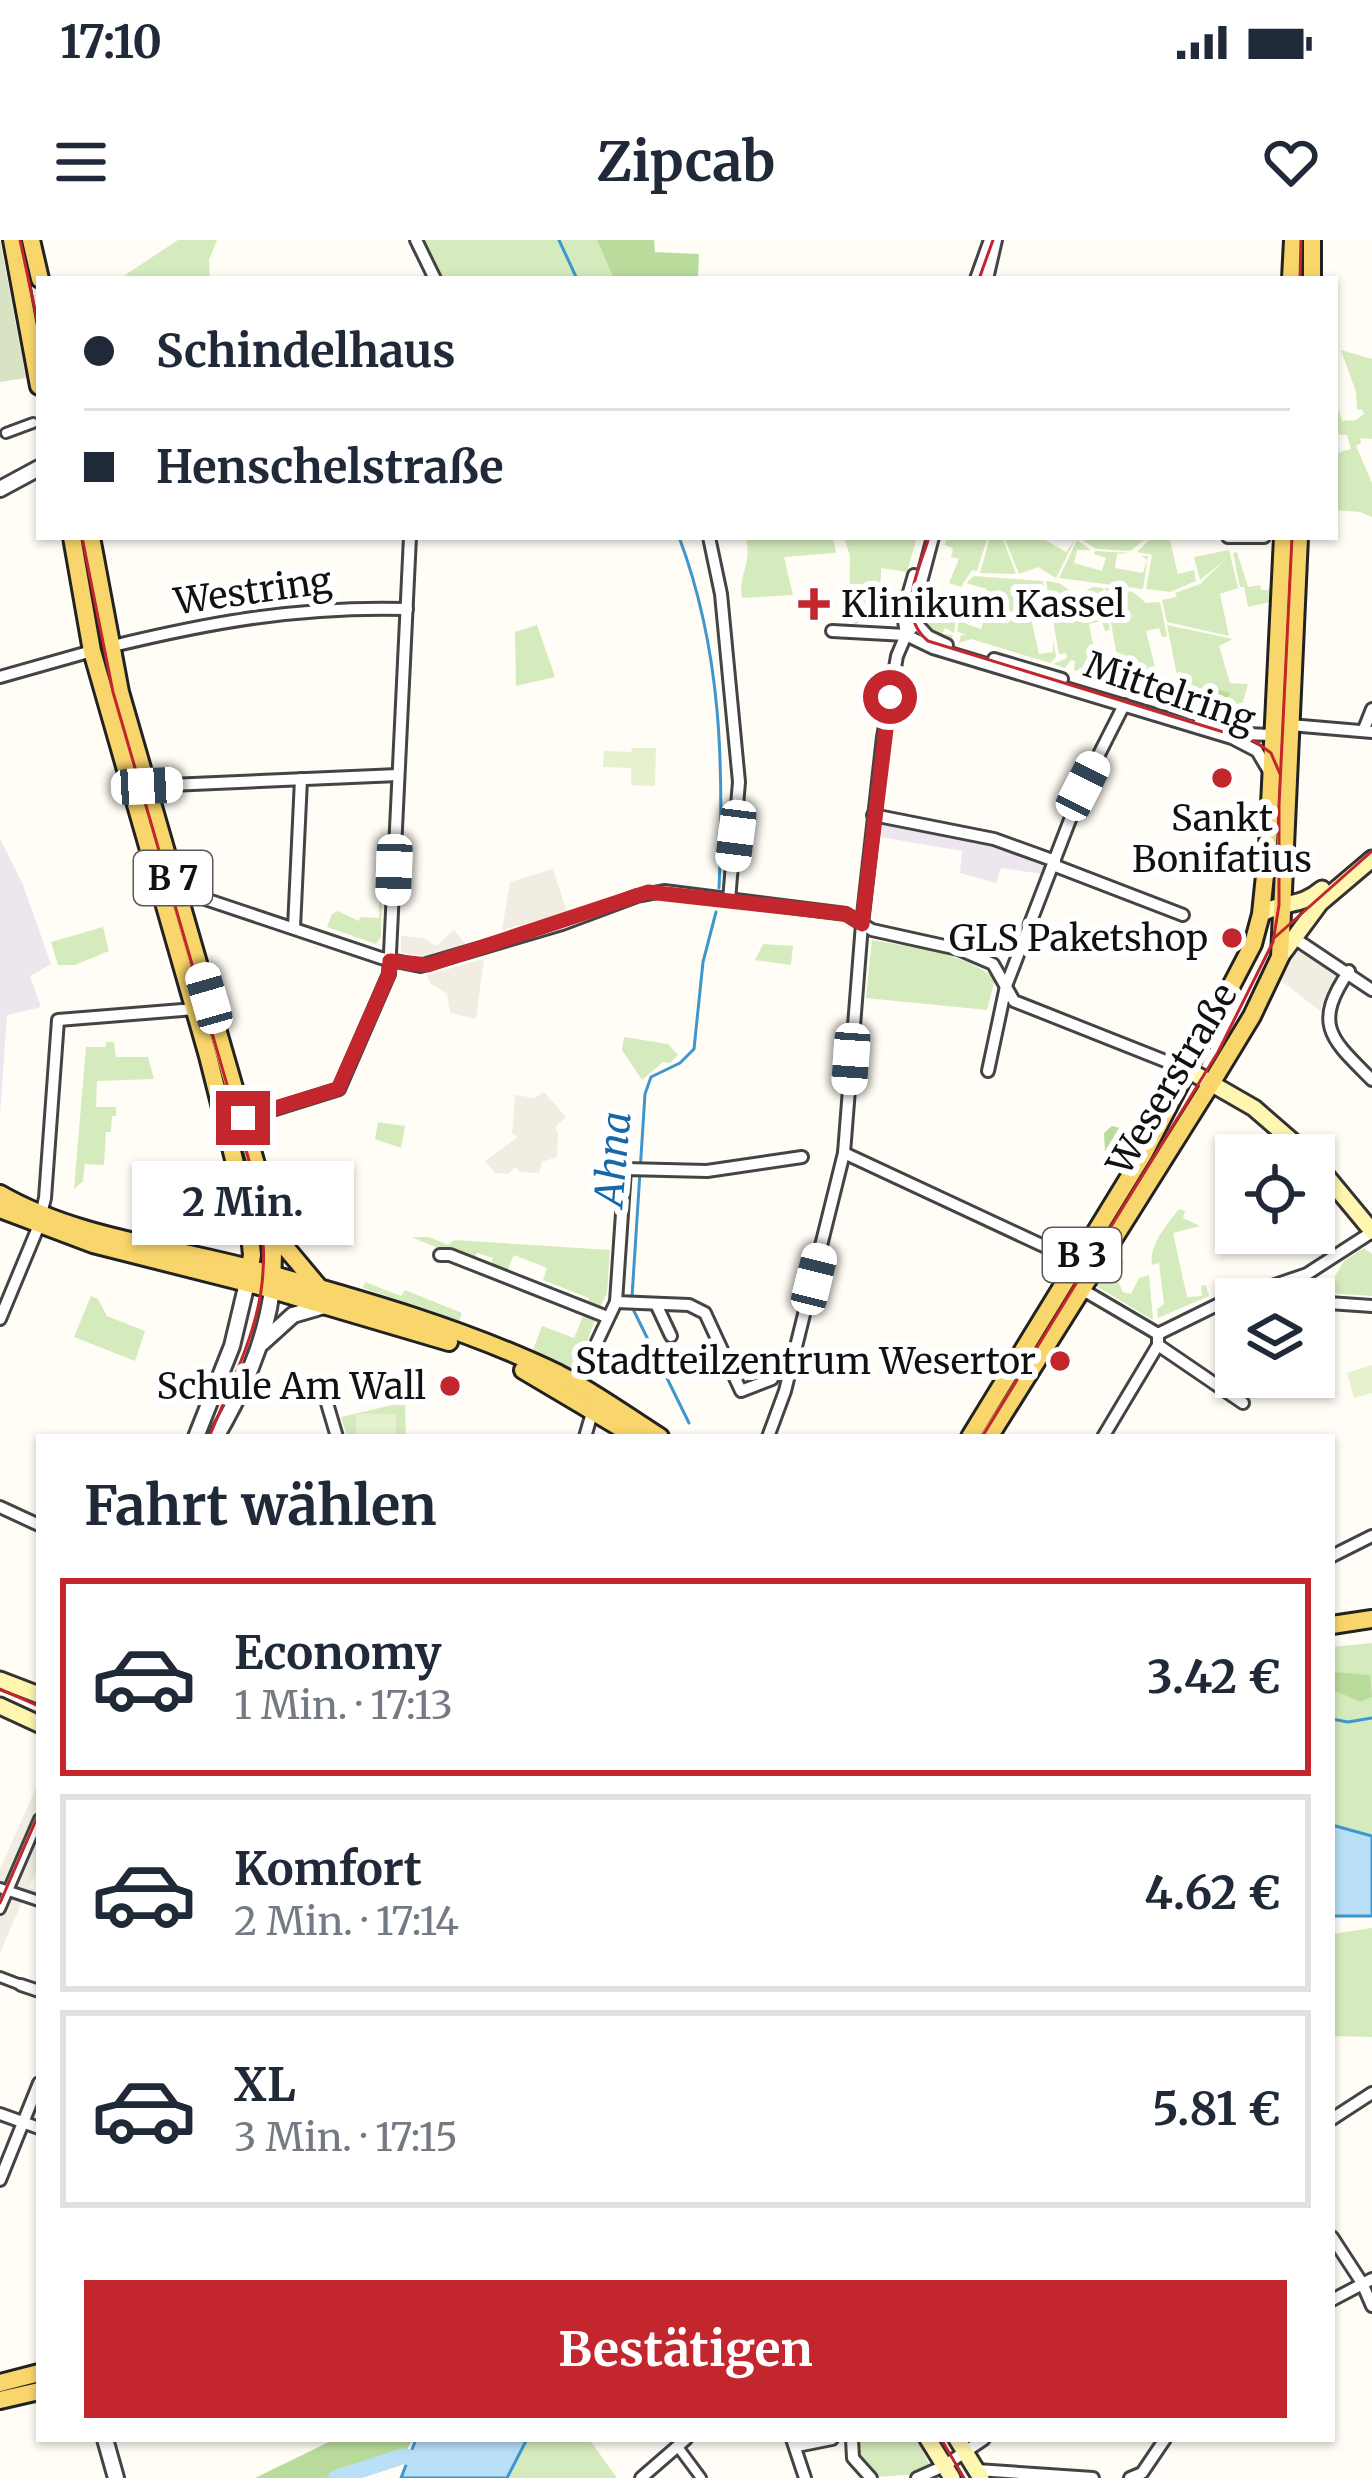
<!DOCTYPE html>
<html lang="de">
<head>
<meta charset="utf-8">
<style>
	:root { --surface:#fff; --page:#f2f2f3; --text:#1f2937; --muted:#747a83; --line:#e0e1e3; --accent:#c4262e }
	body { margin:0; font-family:Merriweather,serif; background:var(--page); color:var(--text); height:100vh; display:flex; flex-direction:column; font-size:45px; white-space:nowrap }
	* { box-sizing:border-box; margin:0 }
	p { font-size:39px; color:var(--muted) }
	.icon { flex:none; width:66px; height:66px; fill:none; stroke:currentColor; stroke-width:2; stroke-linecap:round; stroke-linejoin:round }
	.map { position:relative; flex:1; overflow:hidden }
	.drawer { position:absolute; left:36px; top:1194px; width:1299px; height:1008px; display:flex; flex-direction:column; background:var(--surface); border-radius:0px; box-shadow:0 3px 9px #0004 }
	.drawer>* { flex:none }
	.banner { position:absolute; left:36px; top:36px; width:1302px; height:264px; border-radius:0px; box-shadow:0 3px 9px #0004; display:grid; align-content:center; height:264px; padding:0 48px; background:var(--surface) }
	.fabs { position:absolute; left:1215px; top:894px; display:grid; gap:24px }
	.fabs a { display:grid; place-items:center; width:120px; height:120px; border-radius:0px; background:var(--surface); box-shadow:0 3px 9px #0004; font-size:60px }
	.end { position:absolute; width:54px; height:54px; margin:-27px; border:15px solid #c4262e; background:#fff; box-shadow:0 0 0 6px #fff }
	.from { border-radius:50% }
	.bubble { position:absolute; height:84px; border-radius:0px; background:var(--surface); box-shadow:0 3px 9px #0004; font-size:39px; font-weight:700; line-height:84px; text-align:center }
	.car { position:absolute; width:36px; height:72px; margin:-36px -18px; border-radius:15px; box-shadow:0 0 9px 3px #0007; background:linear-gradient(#fff 24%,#345 0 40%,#fff 0 76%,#345 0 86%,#fff 0) }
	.banner b { display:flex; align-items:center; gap:42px; height:114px; font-size:45px }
	.banner b+b { border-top:3px solid var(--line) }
	.banner i { width:30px; height:30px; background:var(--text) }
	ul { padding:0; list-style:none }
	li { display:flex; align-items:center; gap:36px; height:198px; margin:0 24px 18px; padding:0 24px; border:6px solid var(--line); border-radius:0px }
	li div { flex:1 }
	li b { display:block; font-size:45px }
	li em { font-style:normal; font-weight:700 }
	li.selected { border-color:var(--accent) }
	li>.icon { width:108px; height:108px; stroke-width:1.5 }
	h2 { padding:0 48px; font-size:54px; line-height:144px }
	.button { display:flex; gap:24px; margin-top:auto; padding:24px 48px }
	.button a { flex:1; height:138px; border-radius:0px; background:var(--accent); color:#fff; font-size:48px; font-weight:700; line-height:138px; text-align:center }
	.status { display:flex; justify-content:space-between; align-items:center; height:84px; padding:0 60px; background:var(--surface); direction:ltr }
	.status svg { height:33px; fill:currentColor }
	header { display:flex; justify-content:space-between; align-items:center; height:156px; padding:0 48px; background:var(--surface); font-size:54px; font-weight:700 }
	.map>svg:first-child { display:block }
</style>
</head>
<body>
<div class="status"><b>17:10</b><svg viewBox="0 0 49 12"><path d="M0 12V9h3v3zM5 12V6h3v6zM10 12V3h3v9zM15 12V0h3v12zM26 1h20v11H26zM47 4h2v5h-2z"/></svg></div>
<header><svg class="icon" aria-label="menu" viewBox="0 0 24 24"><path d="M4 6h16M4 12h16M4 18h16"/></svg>Zipcab<svg class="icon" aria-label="heart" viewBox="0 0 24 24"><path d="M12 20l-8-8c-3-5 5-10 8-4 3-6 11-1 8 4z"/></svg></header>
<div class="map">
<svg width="1372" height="2238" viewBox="0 0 1372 2238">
	<rect width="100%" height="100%" fill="#fffdf5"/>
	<g fill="#eee6ef">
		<polygon points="882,580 963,594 1046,620 1042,634 1001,628 996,643 960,633 962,611 881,597"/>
		<polygon points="0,599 23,645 51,724 30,736 41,767 7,775 0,876"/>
	</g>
	<g fill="#d5ebbd">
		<polygon points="178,0 217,0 209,20 210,39 119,39"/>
		<polygon points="421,0 597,0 614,39 414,39 436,30"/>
		<polygon points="1341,110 1372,119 1372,199 1360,198 1361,203 1356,206 1372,243 1372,277 1360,272 1335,270 1337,213 1351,209 1347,195 1335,194 1335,158 1342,181 1356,180 1364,174 1362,169 1357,170 1356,152"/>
		<path d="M 745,297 L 833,297 L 836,313 L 784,317 L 793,355 L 742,358 C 737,336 754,321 745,297 Z"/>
		<polygon points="844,297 917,297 907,332 881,328 880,367 870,367 870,380 858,380 857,386 849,380 850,316"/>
		<polygon points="947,297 987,299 977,331 972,330 961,347 949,343 959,319 951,317 953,308 945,305"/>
		<polygon points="990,297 1002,297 1016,334 980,333"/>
		<polygon points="1004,297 1040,297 1066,312 1075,300 1056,338 1038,327 1019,334"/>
		<polygon points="1148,297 1130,311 1096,309 1079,298"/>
		<polygon points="1152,297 1169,297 1178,334 1194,330 1196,341 1170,352 1146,349 1152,315 1137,312"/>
		<polygon points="1077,300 1091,310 1077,310 1074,323 1102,331 1106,318 1094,314 1095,311 1130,313 1117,314 1115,328 1143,333 1147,320 1142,316 1148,316 1143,349 1059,338"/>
		<polygon points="1229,310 1238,348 1220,354 1229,396 1167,382 1162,360 1177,357 1175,353 1200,344 1227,318 1200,340 1194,317"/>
		<polygon points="1237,312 1248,347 1260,345 1261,350 1268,350 1271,342 1270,362 1248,367 1244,347 1240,347 1233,313"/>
		<polygon points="974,336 1043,341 1048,371 1044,372 1041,362 1028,366 1039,414 1053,412 1053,400 1056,417 1050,423 971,399 959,403 961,395 966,395 957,391 961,369 969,372 966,384 981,389 988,367 982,365 986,349 966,343"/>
		<polygon points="1046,341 1059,343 1076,355 1093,347 1103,348 1110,390 1105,391 1102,381 1089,384 1099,433 1113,431 1111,418 1114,418 1117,444 1074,430 1075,421 1071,420 1065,428 1053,424 1067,418 1066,413 1059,414"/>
		<polygon points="1105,348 1133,352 1146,363 1160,362 1167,396 1162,397 1159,388 1146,391 1162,455 1178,453 1178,469 1153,461 1149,454 1121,445 1132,441 1121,440"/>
		<polygon points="924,353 930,355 929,362 958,370 954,393 945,388 942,394 953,395 951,401 929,389 922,372"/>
		<polygon points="537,385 555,437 516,446 515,392"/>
		<polygon points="1167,385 1233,399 1219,406 1230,443 1248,444 1236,486 1180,470 1182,465 1194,468 1196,461 1182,460"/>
		<polygon points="383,585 381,696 376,704 327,687 332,674 338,671 359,681 360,677 379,678"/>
		<polygon points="103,687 109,711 75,725 58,725 51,702"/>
		<path d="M 872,700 C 913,708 962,711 995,739 L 987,770 L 866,758 Z"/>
		<polygon points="763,704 793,706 791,725 755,720"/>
		<polygon points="624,797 668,804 678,815 670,823 663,822 642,840 622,810"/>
		<polygon points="106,802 114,802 116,817 148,817 154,839 97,841 96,867 116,867 116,876 112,876 111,892 106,892 104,925 85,924 83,941 74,949 86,807 106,807"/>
		<polygon points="1159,843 1164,853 1130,919 1113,913 1126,916 1133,908 1132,897"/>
		<polygon points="378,882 405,886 401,908 375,899"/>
		<path d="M 1179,969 L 1185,971 L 1183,978 L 1200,986 L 1173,993 L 1187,1057 L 1202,1056 L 1201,1046 L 1206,1045 L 1209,1056 L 1158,1078 L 1157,1069 L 1164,1064 L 1159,1023 L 1152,1025 C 1149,1004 1167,985 1179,969 Z"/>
		<polygon points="411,997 429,997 448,1005 454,1000 610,1010 607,1053 598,1071 586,1066 589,1058 543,1040 547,1028 514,1015 506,1033 490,1028 493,1018 477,1013 473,1022"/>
		<polygon points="1364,1008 1372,1014 1372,1056 1329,1053 1321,1059 1344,1021"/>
		<polygon points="1112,1020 1124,1022 1117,1039 1123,1052 1131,1054 1139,1038 1149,1035 1153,1080 1096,1046"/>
		<polygon points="365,1042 401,1056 405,1050 462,1073 459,1081 363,1048"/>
		<polygon points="91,1056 98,1059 107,1076 145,1091 135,1121 74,1097"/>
		<polygon points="584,1074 595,1079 584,1111 571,1131 533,1110 542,1086 574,1098"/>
		<polygon points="405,1162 406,1197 347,1197 341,1177"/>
		<polygon points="1372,1403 1372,1596 1332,1585 1332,1407"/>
		<polygon points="1372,1688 1372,1797 1332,1796 1332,1694"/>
		<polygon points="527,2199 589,2199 617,2238 507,2238"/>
		<polygon points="856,2199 917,2199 929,2224 918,2234 876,2237 859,2224"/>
	</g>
	<g fill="#b9dc9c">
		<polygon points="597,0 654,0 655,12 699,14 698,39 614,39"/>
		<polygon points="1206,446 1230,453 1222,476 1199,469"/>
		<polygon points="1112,886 1129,890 1133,908 1129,916 1105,911 1104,893"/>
		<polygon points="1332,1432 1370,1435 1372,1457 1360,1462 1332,1449"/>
		<polygon points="335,2199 413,2199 405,2213 326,2238 255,2238"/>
	</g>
	<polygon fill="#d9e3c4" points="0,0 26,138 0,142"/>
	<g fill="#e6f2cf">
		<polygon points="632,508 656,508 655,546 631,545 631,528 603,527 604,511 631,512"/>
		<polygon points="1372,1125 1372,1153 1354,1158 1347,1133"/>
		<rect x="356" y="1174" width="40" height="20"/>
	</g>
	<g fill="#f1ede2">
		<polygon points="553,629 567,672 502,690 510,642"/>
		<polygon points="454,690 466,704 424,716 401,713 401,696 424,698 436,706"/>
		<polygon points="1295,709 1339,734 1320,771 1279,739"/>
		<polygon points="484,719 476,779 450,773 447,754 430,743 427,735"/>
		<polygon points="544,852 566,877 555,887 558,892 557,917 542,922 539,933 520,932 516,927 508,934 495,933 485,921 518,897 512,894 515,855 535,858"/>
		<polygon points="39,1541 39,1625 29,1647 39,1653 39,1666 22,1662 0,1713 0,1629"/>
	</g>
	<g fill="#b9e0f7" stroke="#3f96cf" stroke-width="3">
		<polygon points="1332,1585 1372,1596 1372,1676 1332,1676"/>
		<polygon points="416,2199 527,2199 507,2238 401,2238"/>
	</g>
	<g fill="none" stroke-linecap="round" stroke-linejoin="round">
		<g stroke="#3f96cf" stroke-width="3">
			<polyline points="559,0 577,39"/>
			<path d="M 679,297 C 722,411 724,528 719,648"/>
			<polyline points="632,1057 645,854 651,837 680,823 694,809 703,722 716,672"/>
			<polyline points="632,1067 689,1183"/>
			<polyline points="1332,1479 1348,1482 1372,1478"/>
		</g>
		<polyline stroke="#b9e0f7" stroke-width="16" points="336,2238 404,2216 427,2222"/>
		<defs>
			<g id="pedestrian">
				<polyline points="6,193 33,183"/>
				<polyline points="0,1648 39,1661"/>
				<polyline points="0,1669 39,1579"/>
				<polyline points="0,1737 21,1745"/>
				<polyline points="678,2207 701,2238"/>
			</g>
			<g id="minor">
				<polyline points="416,0 435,39"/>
				<polyline points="976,39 990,0"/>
				<polyline points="987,39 996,0"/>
				<polyline points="709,297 721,354 739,542 729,660"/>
				<polyline points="1228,297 1264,297"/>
				<polyline points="916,383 928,396 947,405"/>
				<polyline points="832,391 906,395 933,408 1232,498 1257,511 1270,533"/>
				<polyline points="906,395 903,373 914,335"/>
				<path d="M 109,407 C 211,382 301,366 407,369"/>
				<polyline points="994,419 1062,439"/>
				<polyline points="0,437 92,411"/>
				<polyline points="1200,481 1245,494 1271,495 1274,499"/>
				<polyline points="1290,485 1372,492"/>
				<polyline points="1364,489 1372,469"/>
				<polyline points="147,546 398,535"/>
				<polyline points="873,575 994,599 1055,621"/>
				<polyline points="1053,625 1183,675"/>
				<polyline points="179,658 202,658 381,718 420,726 562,684 637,656 664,651 846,674 872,690 958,709 993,724 1014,761 1188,830"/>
				<polyline points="294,688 301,539"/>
				<polyline points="1294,698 1372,750"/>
				<path d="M 1349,731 C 1312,785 1331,799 1372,840"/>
				<polyline points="988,831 1006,746 1083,546 1124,465"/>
				<polyline points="243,879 339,849 389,734 410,297"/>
				<polyline points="844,913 1078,1022"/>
				<polyline points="440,1015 450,1015 607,1077"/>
				<polyline points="1083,1050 1158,1094"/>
				<polyline points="1258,1054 1282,1059"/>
				<polyline points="616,1062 689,1065 705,1073 741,1151 772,1139"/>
				<polyline points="1314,1062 1372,1066"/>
				<polyline points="656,1064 671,1096"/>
				<polyline points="0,1079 37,990 45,958 58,780 195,769"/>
				<polyline points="597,1102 616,1062 625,929 707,931 802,917"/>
				<polyline points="1158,1105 1243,1163"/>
				<polyline points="321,1143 337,1197"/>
				<polyline points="585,1197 594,1166"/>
				<polyline points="768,1197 785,1151 844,913 862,684 883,497 897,416 906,395 916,383 914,369 933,297"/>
				<polyline points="1103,1197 1158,1105 1158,1094 1219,1064 1307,1034 1372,992"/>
				<polyline points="0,1267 39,1285"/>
				<polyline points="1332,1316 1372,1296"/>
				<polyline points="21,1745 39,1751"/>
				<polyline points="0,1874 39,1888"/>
				<polyline points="1332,1879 1372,1853"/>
				<polyline points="0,1940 39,1843"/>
				<polyline points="1332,1997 1362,2043 1372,2066"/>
				<polyline points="1332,2060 1372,2039"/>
				<polyline points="792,2199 805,2238"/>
				<polyline points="852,2199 853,2218 871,2238"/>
				<polyline points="797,2206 832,2199"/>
				<polyline points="977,2230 1093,2238"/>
				<polyline points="641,2238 686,2199"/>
				<polyline points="917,2238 944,2226 984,2199"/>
				<polyline points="1130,2238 1142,2233 1165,2199"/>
			</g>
			<g id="tertiary">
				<polyline points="0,249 39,228"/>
				<polyline points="262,1103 293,1075 324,1066"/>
				<polyline points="196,1197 232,1106 247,1043"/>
				<path d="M 216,1197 C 243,1150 265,1104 272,1050"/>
				<polyline points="105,2199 116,2238"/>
			</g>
			<g id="secondary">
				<path d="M 1261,674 C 1284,660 1300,668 1322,649"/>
				<polyline points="1280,717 1320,663 1372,619"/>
				<polyline points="1188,830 1254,868 1308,915"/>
				<polyline points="1314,921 1372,991"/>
				<polyline points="0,1440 39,1455"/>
				<polyline points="0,1466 39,1484"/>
				<polyline points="928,2199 952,2238"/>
				<polyline points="957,2199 981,2238"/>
			</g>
			<g id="primary">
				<polyline points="12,0 39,146"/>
				<polyline points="31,0 40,39"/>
				<polyline points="1291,39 1293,0"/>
				<polyline points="1312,39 1312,0"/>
				<polyline points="72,297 92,411 208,816 248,975 252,1015 247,1043"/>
				<polyline points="91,297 120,452 266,959 273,1013 272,1050"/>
				<path d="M 0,954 C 80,1000 176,1007 263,1032 C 363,1060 466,1089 559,1134 C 594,1152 627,1176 660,1197"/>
				<polyline points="0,969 93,1004 259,1046 449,1102"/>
				<polyline points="276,982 286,1008 317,1045"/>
				<polyline points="523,1130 636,1197"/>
				<polyline points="970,1197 1144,913 1253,704 1261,674 1268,606 1283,297"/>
				<polyline points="989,1197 1212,842 1252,776 1280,717 1299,297"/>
				<polyline points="1332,1385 1372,1379"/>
				<polyline points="0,2143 39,2133"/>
				<polyline points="0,2160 39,2151"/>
			</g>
		</defs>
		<use href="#pedestrian" stroke="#444" stroke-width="14"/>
		<use href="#minor" stroke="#444" stroke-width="16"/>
		<use href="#tertiary" stroke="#444" stroke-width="20"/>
		<use href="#secondary" stroke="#333" stroke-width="21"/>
		<use href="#primary" stroke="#222" stroke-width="22"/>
		<use href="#pedestrian" stroke="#fff" stroke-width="8"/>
		<use href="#minor" stroke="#fff" stroke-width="10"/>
		<use href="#tertiary" stroke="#fff" stroke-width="14"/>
		<use href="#secondary" stroke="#fff6b0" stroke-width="15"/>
		<use href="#primary" stroke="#f9d66b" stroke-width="16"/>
		<g stroke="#c4262e" stroke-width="3">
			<polyline points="20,0 39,89"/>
			<polyline points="979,39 993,0"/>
			<polyline points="1300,39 1301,0"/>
			<path d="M 82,297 L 113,452 L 248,917 C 281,1044 258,1082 209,1197"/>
			<path d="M 929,297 C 919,331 895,373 928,401 L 1256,502 L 1271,513 L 1280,534"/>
			<polyline points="1273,699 1372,611"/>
			<polyline points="982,1197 1218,812 1273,702 1279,665 1279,565 1292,297"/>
			<polyline points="0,1449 39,1466"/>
			<polyline points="0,1663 39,1573"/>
			<polyline points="941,2199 964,2238"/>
		</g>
	</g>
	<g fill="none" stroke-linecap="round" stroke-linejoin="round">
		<polyline stroke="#c4262e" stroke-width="15" points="243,878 338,849 389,734 390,721 428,725 648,652 846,674 862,684 890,457"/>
	</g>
	<g fill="#c4262e" stroke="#fff" stroke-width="4.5">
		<path d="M808 346h12v12h12v12h-12v12h-12v-12h-12v-12h12z"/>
		<circle cx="1222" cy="538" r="12"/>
		<circle cx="1232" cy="698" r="12"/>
		<circle cx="1060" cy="1121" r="12"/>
		<circle cx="450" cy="1146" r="12"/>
	</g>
	<g text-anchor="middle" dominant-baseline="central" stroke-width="12" stroke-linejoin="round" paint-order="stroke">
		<g fill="#fff" stroke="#585858" stroke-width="3">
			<rect x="134" y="611" width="78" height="54" rx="9"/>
			<rect x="1043" y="988" width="78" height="54" rx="9"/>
		</g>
		<g font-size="33" font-weight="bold" fill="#111">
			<text x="173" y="638">B 7</text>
			<text x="1082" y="1015">B 3</text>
		</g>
		<g font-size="36" fill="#111" stroke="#fff">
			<text transform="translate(253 351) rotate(-8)">Westring</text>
			<text transform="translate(1170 452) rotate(19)">Mittelring</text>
			<text transform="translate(1172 839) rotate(-59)">Weserstraße</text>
		</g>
		<g font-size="36" fill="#111" stroke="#fff" text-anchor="end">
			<text x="841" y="364" text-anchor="start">Klinikum Kassel</text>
			<text x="1222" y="578" text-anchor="middle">Sankt<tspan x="1222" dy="41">Bonifatius</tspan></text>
			<text x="1208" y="698">GLS Paketshop</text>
			<text x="1036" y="1121">Stadtteilzentrum Wesertor</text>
			<text x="426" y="1146">Schule Am Wall</text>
		</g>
		<g font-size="39" font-style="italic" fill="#1768a6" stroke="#fff">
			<text transform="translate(613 919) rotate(-85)">Ahna</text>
		</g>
	</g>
</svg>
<div class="fabs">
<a><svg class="icon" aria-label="locate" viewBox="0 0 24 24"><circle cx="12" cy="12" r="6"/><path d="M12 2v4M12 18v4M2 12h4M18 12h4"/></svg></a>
<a><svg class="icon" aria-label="layers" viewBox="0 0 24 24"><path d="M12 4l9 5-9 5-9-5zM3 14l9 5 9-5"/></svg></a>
</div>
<i class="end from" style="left:890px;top:457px"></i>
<i class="end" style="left:243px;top:878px"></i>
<div class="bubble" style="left:132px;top:921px;width:222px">2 Min.</div>
<i class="car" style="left:147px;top:546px;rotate:87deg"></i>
<i class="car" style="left:1083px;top:546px;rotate:27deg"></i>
<i class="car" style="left:736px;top:596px;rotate:187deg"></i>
<i class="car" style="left:394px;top:630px;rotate:182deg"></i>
<i class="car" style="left:209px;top:758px;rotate:344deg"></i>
<i class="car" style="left:851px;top:819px;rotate:184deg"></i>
<i class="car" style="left:814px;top:1039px;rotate:14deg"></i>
<div class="banner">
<b><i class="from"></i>Schindelhaus</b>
<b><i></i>Henschelstraße</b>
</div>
<section class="drawer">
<h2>Fahrt wählen</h2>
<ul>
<li class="selected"><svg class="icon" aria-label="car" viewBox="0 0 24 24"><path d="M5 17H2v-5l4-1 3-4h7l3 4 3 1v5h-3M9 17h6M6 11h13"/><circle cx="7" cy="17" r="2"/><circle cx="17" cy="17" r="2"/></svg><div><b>Economy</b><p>1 Min. · 17:13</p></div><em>3.42 €</em></li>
<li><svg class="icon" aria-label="car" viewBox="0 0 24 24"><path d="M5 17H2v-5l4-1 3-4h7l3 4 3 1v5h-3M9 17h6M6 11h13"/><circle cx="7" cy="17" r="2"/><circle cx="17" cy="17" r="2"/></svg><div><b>Komfort</b><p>2 Min. · 17:14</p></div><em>4.62 €</em></li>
<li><svg class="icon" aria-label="car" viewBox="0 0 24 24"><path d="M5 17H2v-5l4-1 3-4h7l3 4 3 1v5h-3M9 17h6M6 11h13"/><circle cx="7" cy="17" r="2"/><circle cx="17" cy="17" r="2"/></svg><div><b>XL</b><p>3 Min. · 17:15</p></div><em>5.81 €</em></li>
</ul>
<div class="button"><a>Bestätigen</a></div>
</section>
</div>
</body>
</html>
